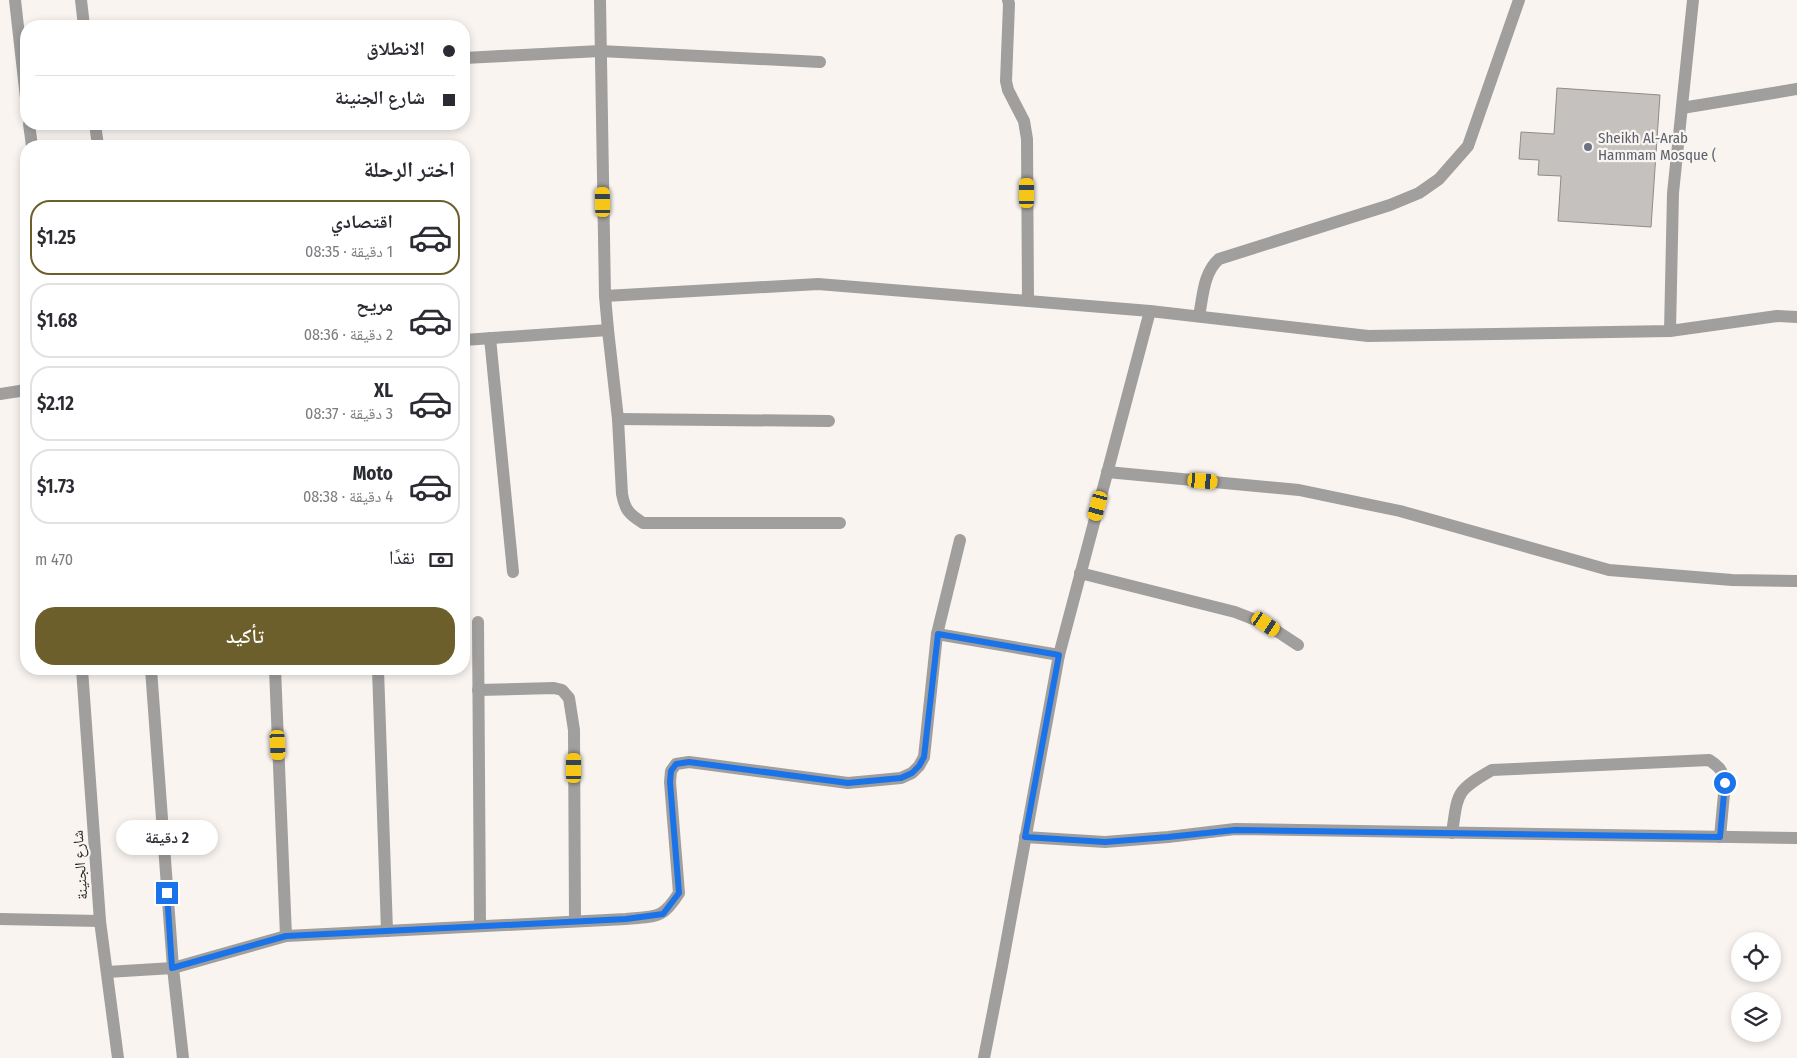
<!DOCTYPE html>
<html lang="ar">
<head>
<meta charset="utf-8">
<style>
	:root { --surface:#fff; --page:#f2f2f3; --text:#2b2b33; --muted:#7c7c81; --line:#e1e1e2; --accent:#6d5f2c }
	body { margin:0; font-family:"Fira Sans Condensed","Noto Naskh Arabic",sans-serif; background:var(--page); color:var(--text); direction:rtl; height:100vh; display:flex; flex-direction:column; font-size:19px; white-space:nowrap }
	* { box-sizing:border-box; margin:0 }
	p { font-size:16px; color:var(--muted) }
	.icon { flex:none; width:28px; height:28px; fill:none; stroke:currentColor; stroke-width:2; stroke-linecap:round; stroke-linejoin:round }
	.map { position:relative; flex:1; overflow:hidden; direction:ltr }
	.panel { position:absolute; left:20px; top:140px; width:450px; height:535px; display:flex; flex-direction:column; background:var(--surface); border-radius:20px; box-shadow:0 2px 8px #0003; direction:rtl }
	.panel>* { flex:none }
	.hud { position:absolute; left:20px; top:20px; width:450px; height:110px; border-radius:20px; box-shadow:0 2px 8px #0003; direction:rtl; display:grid; align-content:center; height:110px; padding:0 15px; background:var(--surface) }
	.controls { position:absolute; left:1731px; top:932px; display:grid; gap:10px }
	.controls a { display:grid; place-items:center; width:50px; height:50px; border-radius:50%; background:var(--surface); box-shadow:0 2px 8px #0003; font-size:25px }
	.end { position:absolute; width:22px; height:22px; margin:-11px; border:6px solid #1a73e8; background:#fff; box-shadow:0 0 0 2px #fff }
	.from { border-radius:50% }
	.bubble { position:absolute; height:35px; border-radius:18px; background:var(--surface); box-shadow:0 2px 8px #0003; font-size:16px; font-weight:600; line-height:35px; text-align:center; direction:rtl }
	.car { position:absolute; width:15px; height:30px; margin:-15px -8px; border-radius:6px; box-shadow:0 0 4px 1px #0007; background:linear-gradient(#f5c518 24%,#345 0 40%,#f5c518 0 76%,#345 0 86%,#f5c518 0) }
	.hud b { display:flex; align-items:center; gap:18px; height:48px; font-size:19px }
	.hud b+b { border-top:1px solid var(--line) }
	.hud i { width:12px; height:12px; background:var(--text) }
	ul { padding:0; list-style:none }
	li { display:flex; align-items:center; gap:15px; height:75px; margin:0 10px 8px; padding:0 5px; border:2px solid var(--line); border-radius:20px }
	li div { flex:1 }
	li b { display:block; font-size:19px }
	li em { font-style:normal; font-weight:600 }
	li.on { border-color:var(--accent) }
	li>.icon { width:45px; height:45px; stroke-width:1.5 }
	h2 { padding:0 15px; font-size:22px; line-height:60px }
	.pay { display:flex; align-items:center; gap:12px; height:55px; padding:0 15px; font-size:19px }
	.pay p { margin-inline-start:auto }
	.button { display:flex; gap:10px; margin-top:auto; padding:10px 15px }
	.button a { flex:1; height:58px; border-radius:20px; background:var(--accent); color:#fff; font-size:20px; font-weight:600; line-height:58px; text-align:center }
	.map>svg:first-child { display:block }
</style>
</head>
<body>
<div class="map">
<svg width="1797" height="1058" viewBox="0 0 1797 1058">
	<rect width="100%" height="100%" fill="#f9f4f0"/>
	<polygon fill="#c5c1be" stroke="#8f8b87" points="1557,88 1660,95 1651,227 1558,221 1561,176 1538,175 1539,160 1519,159 1521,132 1554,134"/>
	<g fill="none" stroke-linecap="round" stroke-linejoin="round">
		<g stroke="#a09f9d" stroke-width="12">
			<polyline points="15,0 26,98"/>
			<polyline points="81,0 84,26"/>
			<polyline points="600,0 605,296 818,284 1150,311 1368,336 1670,331 1777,316 1797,317"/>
			<polyline points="1008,0 1009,4 1006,81 1008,90 1024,121 1027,139 1028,301"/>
			<polyline points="464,58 600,51 820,62"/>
			<polyline points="1682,108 1797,89"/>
			<polyline points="29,124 32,146"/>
			<polyline points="95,124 98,146"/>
			<path d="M 1199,316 C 1203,297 1203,273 1219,259 L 1390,205 L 1419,193 L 1439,179 L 1468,146 L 1519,0"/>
			<path d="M 608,330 L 618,419 L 622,494 C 625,510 629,514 643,523 L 840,523"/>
			<polyline points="1670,331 1673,193 1693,0"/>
			<polyline points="490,338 513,572"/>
			<polyline points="464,340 608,330 605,296"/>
			<polyline points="0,394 26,390"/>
			<polyline points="618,419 829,421"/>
			<polyline points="1107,472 1299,490 1400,511 1609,570 1732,580 1797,581"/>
			<polyline points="1080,573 1235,612 1266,624 1298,645"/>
			<polyline points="478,622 480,926"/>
			<polyline points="937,634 1059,655 1150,311"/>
			<polyline points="82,669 100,921 118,1058"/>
			<polyline points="151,669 173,968 183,1058"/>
			<polyline points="275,669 286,936"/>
			<polyline points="378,669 387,931"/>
			<polyline points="478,690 554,688 562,690 569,698 574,730 575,921"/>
			<path d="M 1452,833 C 1458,793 1455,791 1492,770 L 1709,760 C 1719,766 1723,771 1725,783 L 1720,837"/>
			<polyline points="1025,837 1105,842 1168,837 1235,829 1797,838"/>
			<polyline points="0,919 100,921"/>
			<path d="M 107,972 L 173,968 L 286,936 L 626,919 C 656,916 662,920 679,893 L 670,782 L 671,771 L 676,764 L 689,762 L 848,783 L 901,778 L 912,773 L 919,766 L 924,757 L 937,634 L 960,540"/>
			<polyline points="984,1058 1002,966 1059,655"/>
		</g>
	</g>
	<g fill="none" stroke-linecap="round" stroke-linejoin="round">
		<polyline stroke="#1a73e8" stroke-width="6" points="167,893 172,968 286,936 626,919 663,914 679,893 670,782 671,771 676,764 689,762 848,783 901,778 912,773 919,766 924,757 938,634 1059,655 1025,837 1105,842 1168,837 1235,830 1720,837 1725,783"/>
	</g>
	<circle fill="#6b7280" stroke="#f9f4f0" stroke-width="2" cx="1588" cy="147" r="5"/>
	<g text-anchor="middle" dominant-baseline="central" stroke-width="4.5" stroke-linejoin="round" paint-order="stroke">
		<g font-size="15" fill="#5b616d" stroke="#f9f4f0" text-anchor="start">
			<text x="1598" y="138">Sheikh Al-Arab<tspan x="1598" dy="17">Hammam Mosque (</tspan></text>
		</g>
		<g font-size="15" fill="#292826" stroke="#f9f4f0">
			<text transform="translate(80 865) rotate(-94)">شارع الجنينة</text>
		</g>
	</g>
</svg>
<div class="controls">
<a><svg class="icon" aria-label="locate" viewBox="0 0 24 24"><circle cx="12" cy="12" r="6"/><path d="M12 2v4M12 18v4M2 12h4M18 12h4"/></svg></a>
<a><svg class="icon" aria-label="layers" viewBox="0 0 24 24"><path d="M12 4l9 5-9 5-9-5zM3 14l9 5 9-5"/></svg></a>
</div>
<i class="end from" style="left:1725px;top:783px"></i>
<i class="end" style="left:167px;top:893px"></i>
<div class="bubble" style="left:116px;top:820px;width:102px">2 دقيقة</div>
<i class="car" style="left:1027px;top:193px;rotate:0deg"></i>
<i class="car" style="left:603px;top:202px;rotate:359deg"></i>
<i class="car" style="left:1203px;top:481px;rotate:95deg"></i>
<i class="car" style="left:1098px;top:506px;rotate:195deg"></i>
<i class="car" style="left:1266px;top:624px;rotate:124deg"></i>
<i class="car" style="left:278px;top:745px;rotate:177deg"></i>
<i class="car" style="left:574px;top:768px;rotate:0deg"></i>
<div class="hud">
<b><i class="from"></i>الانطلاق</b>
<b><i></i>شارع الجنينة</b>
</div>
<section class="panel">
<h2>اختر الرحلة</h2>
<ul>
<li class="on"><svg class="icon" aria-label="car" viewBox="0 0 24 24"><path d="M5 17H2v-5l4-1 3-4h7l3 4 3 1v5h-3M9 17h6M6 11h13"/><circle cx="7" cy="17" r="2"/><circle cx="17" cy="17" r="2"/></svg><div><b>اقتصادي</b><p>1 دقيقة · 08:35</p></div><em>$1.25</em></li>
<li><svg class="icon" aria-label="car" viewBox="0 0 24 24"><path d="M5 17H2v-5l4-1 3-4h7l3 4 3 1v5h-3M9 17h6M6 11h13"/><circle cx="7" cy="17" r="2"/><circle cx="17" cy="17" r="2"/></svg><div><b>مريح</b><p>2 دقيقة · 08:36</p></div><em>$1.68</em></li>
<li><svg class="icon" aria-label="car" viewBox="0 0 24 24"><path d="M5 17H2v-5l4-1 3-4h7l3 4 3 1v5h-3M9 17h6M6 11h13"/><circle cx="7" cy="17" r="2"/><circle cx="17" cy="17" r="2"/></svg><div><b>XL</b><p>3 دقيقة · 08:37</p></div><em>$2.12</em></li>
<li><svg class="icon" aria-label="car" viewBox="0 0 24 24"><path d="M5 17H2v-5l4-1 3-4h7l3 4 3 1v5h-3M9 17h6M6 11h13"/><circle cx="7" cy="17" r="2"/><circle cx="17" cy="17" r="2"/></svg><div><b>Moto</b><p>4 دقيقة · 08:38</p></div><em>$1.73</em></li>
</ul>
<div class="pay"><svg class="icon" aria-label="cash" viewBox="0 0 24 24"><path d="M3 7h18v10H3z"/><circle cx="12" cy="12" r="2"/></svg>نقدًا<p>470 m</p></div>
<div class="button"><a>تأكيد</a></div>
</section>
</div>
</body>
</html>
